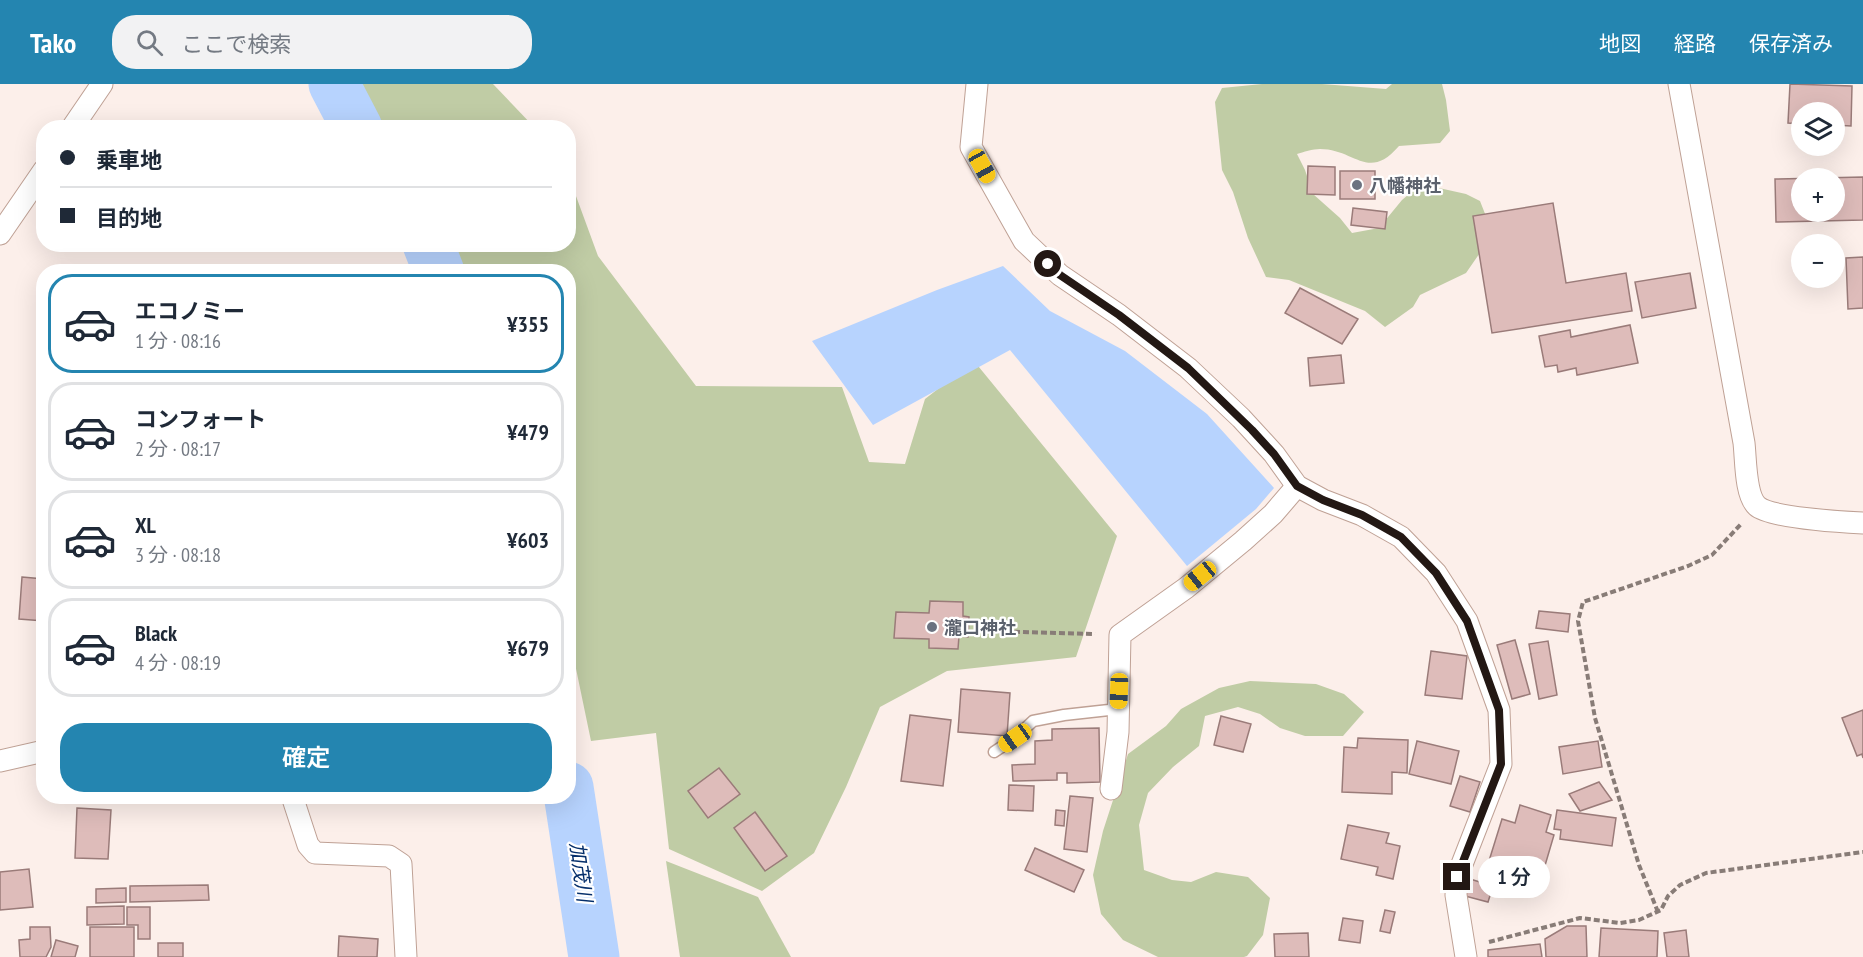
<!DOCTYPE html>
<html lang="ja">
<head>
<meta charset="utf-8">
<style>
	:root { --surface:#fff; --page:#f2f2f3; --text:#1f2937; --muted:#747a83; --line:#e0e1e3; --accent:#2485b0 }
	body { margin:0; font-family:"PT Sans Narrow","Noto Sans JP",sans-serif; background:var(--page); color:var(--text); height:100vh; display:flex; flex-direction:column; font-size:22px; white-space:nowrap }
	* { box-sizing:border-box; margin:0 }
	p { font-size:20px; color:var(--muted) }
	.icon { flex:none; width:33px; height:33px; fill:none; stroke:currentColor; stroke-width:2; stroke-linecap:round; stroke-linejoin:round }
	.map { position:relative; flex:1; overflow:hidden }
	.panel { position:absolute; left:36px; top:180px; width:540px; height:540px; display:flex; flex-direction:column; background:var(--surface); border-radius:24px; box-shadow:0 6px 24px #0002 }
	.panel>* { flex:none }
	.guide { position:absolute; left:36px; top:36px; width:540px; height:132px; border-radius:24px; box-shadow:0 6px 24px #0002; display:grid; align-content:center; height:132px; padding:0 24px; background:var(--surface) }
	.fabs { position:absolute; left:1791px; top:18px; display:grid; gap:12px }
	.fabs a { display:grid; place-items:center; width:54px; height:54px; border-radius:50%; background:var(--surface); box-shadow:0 6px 24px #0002; font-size:30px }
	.end { position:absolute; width:27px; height:27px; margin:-14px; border:8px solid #231814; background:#fff; box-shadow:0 0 0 3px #fff }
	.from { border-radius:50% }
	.bubble { position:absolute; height:42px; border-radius:21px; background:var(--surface); box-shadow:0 6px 24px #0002; font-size:20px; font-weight:600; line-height:42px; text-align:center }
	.car { position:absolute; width:18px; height:36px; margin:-18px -9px; border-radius:8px; box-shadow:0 0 4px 2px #0007; background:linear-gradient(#f5c518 24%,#345 0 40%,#f5c518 0 76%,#345 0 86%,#f5c518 0) }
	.guide b { display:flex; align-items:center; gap:21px; height:57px; font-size:22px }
	.guide b+b { border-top:2px solid var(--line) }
	.guide i { width:15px; height:15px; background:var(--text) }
	ul { padding:10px 0 0; list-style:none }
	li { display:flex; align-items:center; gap:18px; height:99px; margin:0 12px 9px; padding:0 12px; border:3px solid var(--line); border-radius:24px }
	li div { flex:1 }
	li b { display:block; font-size:22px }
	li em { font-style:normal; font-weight:600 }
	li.current { border-color:var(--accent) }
	li>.icon { width:54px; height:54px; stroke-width:1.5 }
	.primary-button { display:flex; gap:12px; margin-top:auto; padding:12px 24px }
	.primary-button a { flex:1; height:69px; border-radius:24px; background:var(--accent); color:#fff; font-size:24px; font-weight:600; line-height:69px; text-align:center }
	header { display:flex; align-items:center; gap:36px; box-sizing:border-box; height:84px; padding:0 30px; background:var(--accent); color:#fff }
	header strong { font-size:28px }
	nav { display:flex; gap:33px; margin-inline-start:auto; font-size:21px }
	.search { width:420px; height:54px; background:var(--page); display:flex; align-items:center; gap:15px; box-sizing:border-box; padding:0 21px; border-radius:24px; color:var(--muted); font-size:22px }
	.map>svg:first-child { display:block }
</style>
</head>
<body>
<header>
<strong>Tako</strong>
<div class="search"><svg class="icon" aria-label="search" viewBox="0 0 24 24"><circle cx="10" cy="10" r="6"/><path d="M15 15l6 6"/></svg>ここで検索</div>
<nav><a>地図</a><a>経路</a><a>保存済み</a></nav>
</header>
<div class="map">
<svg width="1863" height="873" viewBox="0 0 1863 873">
	<rect width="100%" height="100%" fill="#fcefea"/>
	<g fill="#c0cca5">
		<polygon points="358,0 493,0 534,43 383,43"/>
		<path d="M 1262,0 L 1322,0 L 1386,5 L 1392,0 L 1442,0 L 1446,16 L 1450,47 L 1440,59 L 1399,62 C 1368,98 1355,65 1320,65 C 1313,65 1303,68 1297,70 L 1305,86 L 1313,110 L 1340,134 L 1352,149 L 1379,144 L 1402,116 L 1421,100 L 1466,110 L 1480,117 L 1493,150 L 1466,189 L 1420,211 L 1413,223 L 1385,243 L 1365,227 L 1289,196 L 1266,193 L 1248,154 L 1233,108 L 1222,86 L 1215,18 L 1222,4 Z"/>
		<polygon points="569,93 598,172 696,302 842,303 869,378 905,380 925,315 974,277 1117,452 1076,573 947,587 880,623 846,703 814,769 762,807 669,765 656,649 591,657 569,551 568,188 461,187 449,161 568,160"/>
		<polygon points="1250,597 1316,600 1344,610 1364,628 1343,652 1305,652 1280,644 1260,630 1238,623 1205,632 1199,662 1173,683 1148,709 1139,741 1144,786 1172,796 1191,798 1216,788 1248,793 1270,814 1263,851 1247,872 1244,873 1158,873 1123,856 1101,830 1093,791 1103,747 1128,670 1166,642 1181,625 1219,604"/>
		<polygon points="666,777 758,813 791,873 680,873"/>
	</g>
	<polygon fill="#b7d3fe" points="1003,182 1050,227 1125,267 1207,330 1274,404 1256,425 1187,482 1010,266 873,341 812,257 937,206"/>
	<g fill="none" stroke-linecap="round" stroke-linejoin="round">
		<g stroke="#b7d3fe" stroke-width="51">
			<polyline points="334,0 357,44"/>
			<polyline points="428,160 439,188"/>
			<polyline points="568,703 594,873"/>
		</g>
	</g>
	<g fill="#debcba" stroke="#9a7b79" stroke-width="1.5" fill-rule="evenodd">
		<polygon points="1790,0 1852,2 1851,42 1834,41 1834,28 1802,28 1802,40 1788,39"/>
		<polygon points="1308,82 1335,83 1335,111 1307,110"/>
		<rect x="1340" y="87" width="35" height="28"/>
		<path d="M 1863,93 L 1863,136 L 1776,138 L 1775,95 ZM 1802,94 L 1834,94 L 1834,128 L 1802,128 Z"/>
		<polygon points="1553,119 1566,199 1626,189 1632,227 1492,249 1473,132"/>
		<polygon points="1353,124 1387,128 1385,145 1351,141"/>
		<polygon points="1863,173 1863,224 1848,225 1846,174"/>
		<polygon points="1690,189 1696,224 1642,234 1635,198"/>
		<polygon points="1300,204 1358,235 1342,260 1285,229"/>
		<polygon points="1630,241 1638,279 1577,291 1576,284 1558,288 1557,281 1545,283 1539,252 1570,246 1571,253"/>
		<polygon points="1341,271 1344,299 1310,302 1308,274"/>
		<polygon points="22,493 44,495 44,537 19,535"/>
		<polygon points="930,517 963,518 963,532 969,533 968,553 959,552 958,565 929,564 929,555 894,554 896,528 929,529"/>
		<polygon points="1539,527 1570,530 1568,548 1536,544"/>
		<polygon points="1515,556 1530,610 1512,615 1497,561"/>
		<polygon points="1548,557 1557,611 1539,615 1529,560"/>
		<polygon points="1431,567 1467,572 1462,615 1425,611"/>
		<polygon points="961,605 1010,609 1007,652 958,648"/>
		<polygon points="1863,626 1863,674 1862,670 1857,672 1842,634"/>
		<polygon points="910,631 951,636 943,702 901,697"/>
		<polygon points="1221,632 1251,640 1243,668 1214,661"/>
		<polygon points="1099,644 1100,698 1067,699 1067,689 1057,689 1057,696 1013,697 1012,681 1035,680 1035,657 1052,656 1052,645"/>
		<polygon points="1358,654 1408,656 1407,689 1392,688 1392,710 1342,708 1344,663 1357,664"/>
		<polygon points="1417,657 1459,667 1451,700 1409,690"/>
		<polygon points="1598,657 1602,683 1563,690 1559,663"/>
		<polygon points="719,684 740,710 708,734 688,707"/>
		<polygon points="1460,692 1480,698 1470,728 1450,722"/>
		<polygon points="1599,698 1612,716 1580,727 1569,710"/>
		<polygon points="1009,701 1034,702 1033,727 1008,726"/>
		<polygon points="1070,712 1093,714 1087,768 1064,765"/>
		<polygon points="1520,721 1551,731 1546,748 1554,751 1541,795 1534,793 1530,806 1484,793 1502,735 1515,739"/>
		<polygon points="77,724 111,726 108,775 75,774"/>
		<polygon points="1056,726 1065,727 1064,742 1055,741"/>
		<polygon points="1557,726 1616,734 1612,762 1560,755 1561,746 1554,745"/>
		<polygon points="755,728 787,772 765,787 734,744"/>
		<polygon points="1348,741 1389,749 1386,759 1400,762 1393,795 1376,791 1378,783 1341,775"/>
		<polygon points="1035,764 1084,786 1074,808 1025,786"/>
		<polygon points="29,785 33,823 0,826 0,788"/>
		<polygon points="1470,795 1493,802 1488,818 1465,812"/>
		<polygon points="208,801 209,816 130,818 130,802"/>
		<polygon points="126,804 126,818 96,819 96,805"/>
		<polygon points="124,822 124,840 87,841 87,823"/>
		<polygon points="127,823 150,823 150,855 138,855 138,841 127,841"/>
		<polygon points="1385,826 1395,828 1390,849 1380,847"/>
		<polygon points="1343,834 1363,837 1360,859 1339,856"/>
		<polygon points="1567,842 1586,842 1587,873 1546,873 1545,855"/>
		<polygon points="30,843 50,843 51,863 46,873 20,873 19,856 30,855"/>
		<rect x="90" y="843" width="44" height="30"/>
		<polygon points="1601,844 1658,847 1657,873 1599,873"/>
		<polygon points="1686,846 1689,873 1667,873 1664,849"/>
		<polygon points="1308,849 1309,873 1275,873 1274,850"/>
		<polygon points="339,852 378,855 377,873 338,873"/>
		<polygon points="56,856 78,862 75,873 51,873"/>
		<rect x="158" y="859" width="25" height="14"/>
		<polygon points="1540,860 1542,873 1488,873 1488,866"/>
	</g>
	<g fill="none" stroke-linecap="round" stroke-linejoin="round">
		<defs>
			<polyline id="service" points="994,668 1015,654 1033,637 1064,631 1118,625"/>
			<g id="minor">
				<polyline points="977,0 971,63 1024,157 1060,191 1119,231 1188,284 1241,334 1274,370 1297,402 1323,416 1362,431 1401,453 1436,489 1467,537 1499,626 1501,680 1457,793 1456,811 1466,873"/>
				<path d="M 1679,0 L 1744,359 C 1746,376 1745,411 1757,422 C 1770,434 1844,438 1863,439"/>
				<polyline points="72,44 102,0"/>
				<polyline points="0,150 44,86"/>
				<polyline points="0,677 44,667"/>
				<polyline points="1111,705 1118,648 1120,551 1186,504 1243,457 1273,430 1297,402"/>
				<polyline points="292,712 308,761 315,769 389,772 401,780 406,873"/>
			</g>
		</defs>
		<use href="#service" stroke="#bfa195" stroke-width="13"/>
		<use href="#minor" stroke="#bfa195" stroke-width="23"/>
		<g stroke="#887c77" stroke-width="4" stroke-dasharray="6 3" stroke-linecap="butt">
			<polyline points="987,547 1095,550"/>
			<polyline points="1658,828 1639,781 1595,634 1578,537 1583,518 1688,482 1712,471 1742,439"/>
			<polyline points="1489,858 1580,834 1620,839 1639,836 1661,826 1668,812 1680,801 1706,789 1863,768"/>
		</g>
		<use href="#service" stroke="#fff" stroke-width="10"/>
		<use href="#minor" stroke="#fff" stroke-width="21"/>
	</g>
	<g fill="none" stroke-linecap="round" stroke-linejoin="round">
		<polyline stroke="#231814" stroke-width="8" points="1048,180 1060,191 1119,231 1188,284 1252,346 1274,370 1297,402 1323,416 1362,431 1401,453 1436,489 1467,537 1499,626 1501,680 1457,793"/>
	</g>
	<g fill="#6b7280" stroke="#fff" stroke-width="2">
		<circle cx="1357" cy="101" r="6"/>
		<circle cx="932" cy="543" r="6"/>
	</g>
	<g text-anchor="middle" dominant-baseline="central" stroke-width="4.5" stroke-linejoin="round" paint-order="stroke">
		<g font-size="18" font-weight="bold" fill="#5b616d" stroke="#fff" text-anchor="start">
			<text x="1369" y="101">八幡神社</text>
			<text x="944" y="543">瀧口神社</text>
		</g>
		<g font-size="20" font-style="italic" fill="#052f6b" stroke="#fff">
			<text transform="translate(581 788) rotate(82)">加茂川</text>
		</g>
	</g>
</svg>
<div class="fabs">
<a><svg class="icon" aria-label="layers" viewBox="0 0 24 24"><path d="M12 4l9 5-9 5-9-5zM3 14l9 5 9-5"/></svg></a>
<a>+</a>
<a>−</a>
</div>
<i class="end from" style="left:1048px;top:180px"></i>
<i class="end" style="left:1457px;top:793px"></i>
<div class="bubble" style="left:1478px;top:772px;width:72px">1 分</div>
<i class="car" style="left:982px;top:82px;rotate:151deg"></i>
<i class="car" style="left:1200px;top:492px;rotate:231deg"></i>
<i class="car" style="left:1119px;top:607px;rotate:182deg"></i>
<i class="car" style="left:1015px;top:654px;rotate:235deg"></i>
<div class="guide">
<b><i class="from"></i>乗車地</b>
<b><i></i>目的地</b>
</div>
<section class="panel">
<ul>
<li class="current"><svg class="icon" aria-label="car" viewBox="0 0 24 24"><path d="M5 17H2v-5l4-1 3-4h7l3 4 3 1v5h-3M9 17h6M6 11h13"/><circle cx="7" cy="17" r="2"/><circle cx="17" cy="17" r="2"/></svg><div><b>エコノミー</b><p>1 分 · 08:16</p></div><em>¥355</em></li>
<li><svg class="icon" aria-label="car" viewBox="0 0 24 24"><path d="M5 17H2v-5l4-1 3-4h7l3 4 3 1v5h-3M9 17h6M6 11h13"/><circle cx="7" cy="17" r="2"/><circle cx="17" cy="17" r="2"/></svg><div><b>コンフォート</b><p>2 分 · 08:17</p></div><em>¥479</em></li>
<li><svg class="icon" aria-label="car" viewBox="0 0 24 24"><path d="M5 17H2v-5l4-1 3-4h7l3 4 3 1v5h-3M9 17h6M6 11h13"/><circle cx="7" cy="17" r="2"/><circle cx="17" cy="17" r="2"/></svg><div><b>XL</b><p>3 分 · 08:18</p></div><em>¥603</em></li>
<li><svg class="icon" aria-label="car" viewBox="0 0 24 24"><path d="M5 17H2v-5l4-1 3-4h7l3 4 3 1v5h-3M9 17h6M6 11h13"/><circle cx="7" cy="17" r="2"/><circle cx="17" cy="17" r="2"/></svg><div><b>Black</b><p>4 分 · 08:19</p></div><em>¥679</em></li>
</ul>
<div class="primary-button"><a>確定</a></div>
</section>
</div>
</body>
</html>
